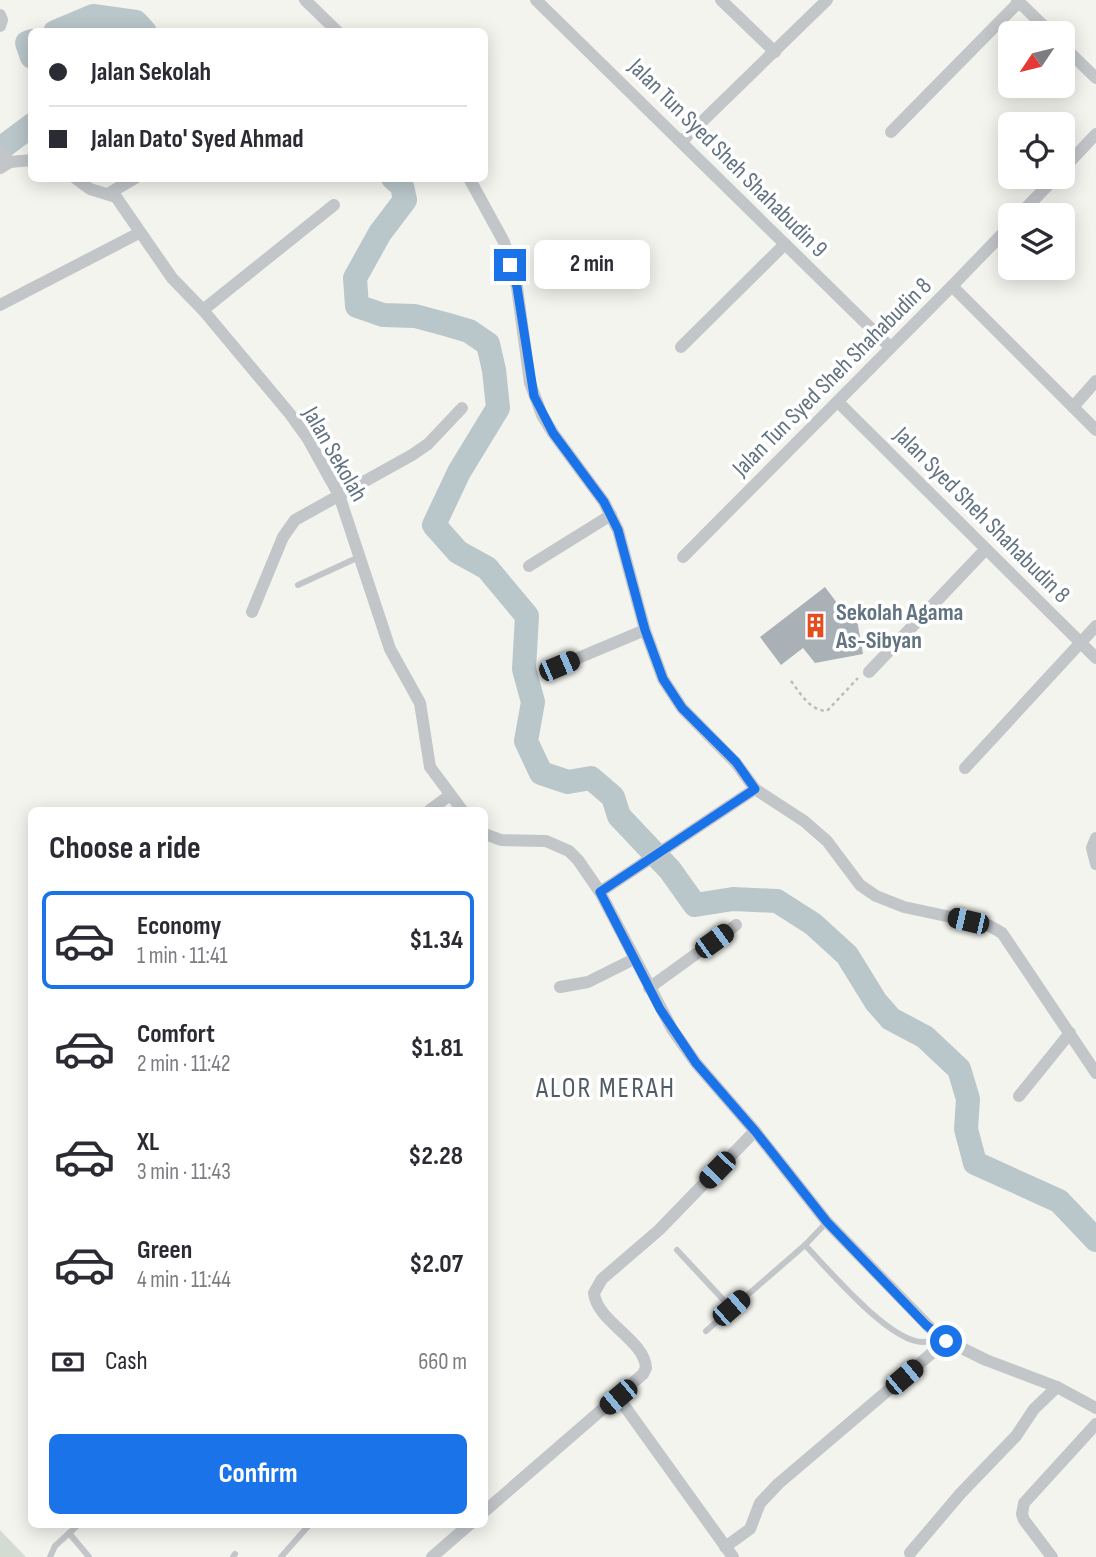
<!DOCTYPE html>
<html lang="en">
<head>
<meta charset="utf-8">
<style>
	:root { --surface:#fff; --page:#f7f7f7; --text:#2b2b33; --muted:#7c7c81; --line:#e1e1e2; --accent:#1a73e8 }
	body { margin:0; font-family:"Sofia Sans Condensed",sans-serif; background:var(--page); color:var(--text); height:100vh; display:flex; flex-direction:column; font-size:26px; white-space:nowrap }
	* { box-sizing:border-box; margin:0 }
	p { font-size:23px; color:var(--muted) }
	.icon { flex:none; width:38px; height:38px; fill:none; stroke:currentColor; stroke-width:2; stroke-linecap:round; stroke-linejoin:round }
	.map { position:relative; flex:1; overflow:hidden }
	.details { position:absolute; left:28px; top:807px; width:460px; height:721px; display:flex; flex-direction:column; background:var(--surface); border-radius:10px; box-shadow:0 4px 18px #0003 }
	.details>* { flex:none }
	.top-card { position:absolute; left:28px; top:28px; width:460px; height:154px; border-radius:10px; box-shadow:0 4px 18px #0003; display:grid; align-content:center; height:154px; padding:0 21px; background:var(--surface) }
	.needle { width:46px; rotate:235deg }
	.tools { position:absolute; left:998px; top:21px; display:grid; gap:14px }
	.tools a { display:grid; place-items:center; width:77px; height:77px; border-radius:10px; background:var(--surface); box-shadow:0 4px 18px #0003; font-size:35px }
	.end { position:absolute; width:32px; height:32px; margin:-16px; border:9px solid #1a73e8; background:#fff; box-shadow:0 0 0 4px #fff }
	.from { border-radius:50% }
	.bubble { position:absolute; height:49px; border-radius:10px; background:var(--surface); box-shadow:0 4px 18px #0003; font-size:23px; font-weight:700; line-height:49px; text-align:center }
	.car { position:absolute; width:21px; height:42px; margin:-21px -10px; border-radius:9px; box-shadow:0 0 5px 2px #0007; background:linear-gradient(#222 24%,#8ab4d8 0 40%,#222 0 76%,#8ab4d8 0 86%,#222 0) }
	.top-card b { display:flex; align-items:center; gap:24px; height:66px; font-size:26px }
	.top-card b+b { border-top:2px solid var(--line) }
	.top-card i { width:18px; height:18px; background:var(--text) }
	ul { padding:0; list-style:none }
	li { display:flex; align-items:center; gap:21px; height:98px; margin:0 14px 10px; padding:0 7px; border:4px solid transparent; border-radius:10px }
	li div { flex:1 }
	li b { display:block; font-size:26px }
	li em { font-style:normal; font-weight:700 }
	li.current { border-color:var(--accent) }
	li>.icon { width:63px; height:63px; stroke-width:1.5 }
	h2 { padding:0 21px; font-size:32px; line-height:84px }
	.pay { display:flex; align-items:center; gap:18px; height:77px; padding:0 21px; font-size:26px }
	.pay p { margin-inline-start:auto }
	.primary-button { display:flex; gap:14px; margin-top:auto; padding:14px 21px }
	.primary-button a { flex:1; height:80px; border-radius:10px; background:var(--accent); color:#fff; font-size:28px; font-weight:700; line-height:80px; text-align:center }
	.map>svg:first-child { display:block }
</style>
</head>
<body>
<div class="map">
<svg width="1096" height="1557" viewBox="0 0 1096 1557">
	<rect width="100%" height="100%" fill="#f4f4ef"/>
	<polygon fill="#d4dbd0" points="0,1530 26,1557 0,1557"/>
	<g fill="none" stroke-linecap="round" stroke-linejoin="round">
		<g stroke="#b9c6ca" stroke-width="24">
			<polyline points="55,32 93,16 136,22 145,32"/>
			<polyline points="32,41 27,43 32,57"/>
			<polyline points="0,149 32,125"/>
			<polyline points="393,178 402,186 405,200 380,233 355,278 357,306 383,315 415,316 445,324 469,331 488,344 494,370 498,408 459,472 434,525 458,552 487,568 527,616 524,669 533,702 526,741 541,773 568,782 591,778 613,797 619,816 670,870 695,905 733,899 777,901 813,924 847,955 876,1002 891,1019 925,1037 959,1069 968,1099 966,1129 975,1163 1059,1201 1096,1240"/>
		</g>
	</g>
	<polygon fill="#a9b1b6" points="825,587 846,615 856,614 863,654 815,663 803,648 781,665 760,637"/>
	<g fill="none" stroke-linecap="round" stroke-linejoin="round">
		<path stroke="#babcbe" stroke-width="2.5" stroke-dasharray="3.5 3.5" stroke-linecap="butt" d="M 791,681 C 801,694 809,710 827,711 L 858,678"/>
		<g stroke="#c3c6c9" stroke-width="6">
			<polyline points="298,585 359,557"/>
			<path d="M 805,1245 C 828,1269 889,1342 923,1342 C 928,1342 934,1339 939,1337"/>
			<polyline points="677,1250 731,1308"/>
			<polyline points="706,1331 805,1245 827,1222"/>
			<polyline points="69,1533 89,1557"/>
			<polyline points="50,1557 55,1546 79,1524"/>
			<polyline points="233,1557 235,1554"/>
			<polyline points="281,1557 310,1524"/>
		</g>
		<g stroke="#c3c6c9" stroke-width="12">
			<polyline points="305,0 338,32"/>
			<polyline points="536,0 890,347"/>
			<polyline points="721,0 775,52"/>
			<polyline points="1017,0 1051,33"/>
			<polyline points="0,15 2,20 0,26"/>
			<polyline points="1062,45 1096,78"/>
			<polyline points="891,132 1019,2"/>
			<polyline points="682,141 827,0"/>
			<polyline points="0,151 10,162"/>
			<polyline points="0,168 10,162 32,160"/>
			<polyline points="1062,170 1096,134"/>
			<polyline points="75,178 90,189 116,197 172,278 203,310 290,414 308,439 339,495 390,649 420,703 430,767 462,810"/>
			<polyline points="469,178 504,242 517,287 530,383 542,415 553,433 604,502 618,530 645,630 663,679 682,708 736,763 755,789 804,821 827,841 860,885 876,896 904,907 988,925 1002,933 1096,1073"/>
			<polyline points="108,194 135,178"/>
			<polyline points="1019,215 1056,177"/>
			<polyline points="952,286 1096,430"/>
			<polyline points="0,305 139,233"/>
			<polyline points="203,310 334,205"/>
			<polyline points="681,347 785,244"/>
			<polyline points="838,402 1096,658"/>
			<polyline points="1073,407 1096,381"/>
			<polyline points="683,557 952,286 1010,226"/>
			<polyline points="529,566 611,515"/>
			<polyline points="252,612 283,537 295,520 412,455 428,444 462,408"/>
			<polyline points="559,666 645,630"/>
			<polyline points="869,672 986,549"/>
			<polyline points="965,768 1096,626"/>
			<polyline points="430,810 450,795"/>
			<polyline points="485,834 501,840 546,841 569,851 578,860 600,892 672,1029 696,1063 755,1131 827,1222 939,1337 986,1360 1057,1387 1096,1408"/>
			<polyline points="1096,838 1092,848 1096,864"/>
			<polyline points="600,892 755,789"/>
			<polyline points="560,987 588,982 634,959"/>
			<polyline points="649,988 736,925"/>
			<polyline points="1019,1096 1070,1033"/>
			<polyline points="618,1397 733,1557"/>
			<path d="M 485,1511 L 643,1374 L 646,1368 C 645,1340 597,1322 594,1293 L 602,1279 L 659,1230 L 755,1131"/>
			<polyline points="725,1547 750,1529 760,1503 778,1484 946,1341"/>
			<polyline points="910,1553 961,1493 1016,1436 1034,1409 1057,1387"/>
			<polyline points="432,1557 470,1524"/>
			<polyline points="1052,1557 1024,1520 1022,1514 1024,1503 1096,1424"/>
		</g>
	</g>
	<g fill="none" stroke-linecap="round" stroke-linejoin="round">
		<polyline stroke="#1a73e8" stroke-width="9" points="510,265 517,287 534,396 553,433 604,502 618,530 645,630 663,679 682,708 736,762 755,789 600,892 660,1009 696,1063 755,1131 827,1222 926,1325 946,1341"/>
	</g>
	<defs>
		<symbol id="building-bare" viewBox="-9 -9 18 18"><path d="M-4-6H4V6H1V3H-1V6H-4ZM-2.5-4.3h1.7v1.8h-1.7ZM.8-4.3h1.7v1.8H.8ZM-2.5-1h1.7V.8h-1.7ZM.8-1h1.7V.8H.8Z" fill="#e44d1f" stroke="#fff" stroke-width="2.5" paint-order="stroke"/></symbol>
	</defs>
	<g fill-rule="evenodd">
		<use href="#building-bare" x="798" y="608" width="35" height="35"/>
	</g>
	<g text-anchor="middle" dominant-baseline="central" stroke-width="7" stroke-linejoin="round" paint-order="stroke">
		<g font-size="24" fill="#627381" stroke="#fff">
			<text transform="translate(728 158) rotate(45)">Jalan Tun Syed Sheh Shahabudin 9</text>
			<text transform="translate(832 377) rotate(-45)">Jalan Tun Syed Sheh Shahabudin 8</text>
			<text transform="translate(335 454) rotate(60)">Jalan Sekolah</text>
			<text transform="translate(982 515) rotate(45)">Jalan Syed Sheh Shahabudin 8</text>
		</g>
		<g font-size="24" font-weight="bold" fill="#627381" stroke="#fff" text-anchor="start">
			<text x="836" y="612">Sekolah Agama<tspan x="836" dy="28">As-Sibyan</tspan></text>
		</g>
		<g font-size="28" letter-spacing="2" fill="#505c66" stroke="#fff">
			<text x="606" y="1088">ALOR MERAH</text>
		</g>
	</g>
</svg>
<div class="tools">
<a><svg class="needle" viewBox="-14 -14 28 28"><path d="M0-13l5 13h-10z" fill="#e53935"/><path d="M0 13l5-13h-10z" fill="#7c7c81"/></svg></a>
<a><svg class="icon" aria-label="locate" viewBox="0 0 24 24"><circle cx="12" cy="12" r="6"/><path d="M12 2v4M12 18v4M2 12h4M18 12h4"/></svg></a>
<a><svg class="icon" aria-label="layers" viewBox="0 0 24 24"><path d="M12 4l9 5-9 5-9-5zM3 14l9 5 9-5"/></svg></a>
</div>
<i class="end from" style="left:946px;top:1341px"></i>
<i class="end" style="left:510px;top:265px"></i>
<div class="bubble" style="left:534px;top:240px;width:116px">2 min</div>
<i class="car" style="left:559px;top:666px;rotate:67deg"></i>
<i class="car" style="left:968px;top:921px;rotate:283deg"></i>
<i class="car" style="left:714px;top:941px;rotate:54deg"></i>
<i class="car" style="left:717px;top:1170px;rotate:224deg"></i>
<i class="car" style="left:731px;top:1308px;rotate:49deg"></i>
<i class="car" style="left:904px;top:1377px;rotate:50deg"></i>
<i class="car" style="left:618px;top:1397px;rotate:230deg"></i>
<div class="top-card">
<b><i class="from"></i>Jalan Sekolah</b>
<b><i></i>Jalan Dato' Syed Ahmad</b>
</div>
<section class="details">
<h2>Choose a ride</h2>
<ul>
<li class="current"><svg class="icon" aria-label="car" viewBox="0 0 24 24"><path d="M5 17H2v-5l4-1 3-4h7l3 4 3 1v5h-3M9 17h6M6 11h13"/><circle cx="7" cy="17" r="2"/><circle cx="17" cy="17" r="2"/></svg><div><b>Economy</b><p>1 min · 11:41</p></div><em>$1.34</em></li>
<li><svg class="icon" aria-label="car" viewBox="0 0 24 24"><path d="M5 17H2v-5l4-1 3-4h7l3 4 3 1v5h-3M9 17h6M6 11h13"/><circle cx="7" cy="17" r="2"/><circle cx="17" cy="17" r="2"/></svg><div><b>Comfort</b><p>2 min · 11:42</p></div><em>$1.81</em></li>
<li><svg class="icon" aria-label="car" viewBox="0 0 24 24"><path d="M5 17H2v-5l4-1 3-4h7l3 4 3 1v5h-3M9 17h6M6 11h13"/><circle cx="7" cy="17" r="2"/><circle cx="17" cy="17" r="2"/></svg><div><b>XL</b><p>3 min · 11:43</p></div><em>$2.28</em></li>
<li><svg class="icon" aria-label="car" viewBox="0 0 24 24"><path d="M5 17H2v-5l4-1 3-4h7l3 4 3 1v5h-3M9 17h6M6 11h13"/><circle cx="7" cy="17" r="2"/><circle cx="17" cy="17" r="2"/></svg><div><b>Green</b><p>4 min · 11:44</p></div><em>$2.07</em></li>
</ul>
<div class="pay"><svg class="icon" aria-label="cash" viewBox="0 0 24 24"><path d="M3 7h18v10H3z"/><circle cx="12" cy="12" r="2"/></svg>Cash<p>660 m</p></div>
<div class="primary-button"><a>Confirm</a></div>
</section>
</div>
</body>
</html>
